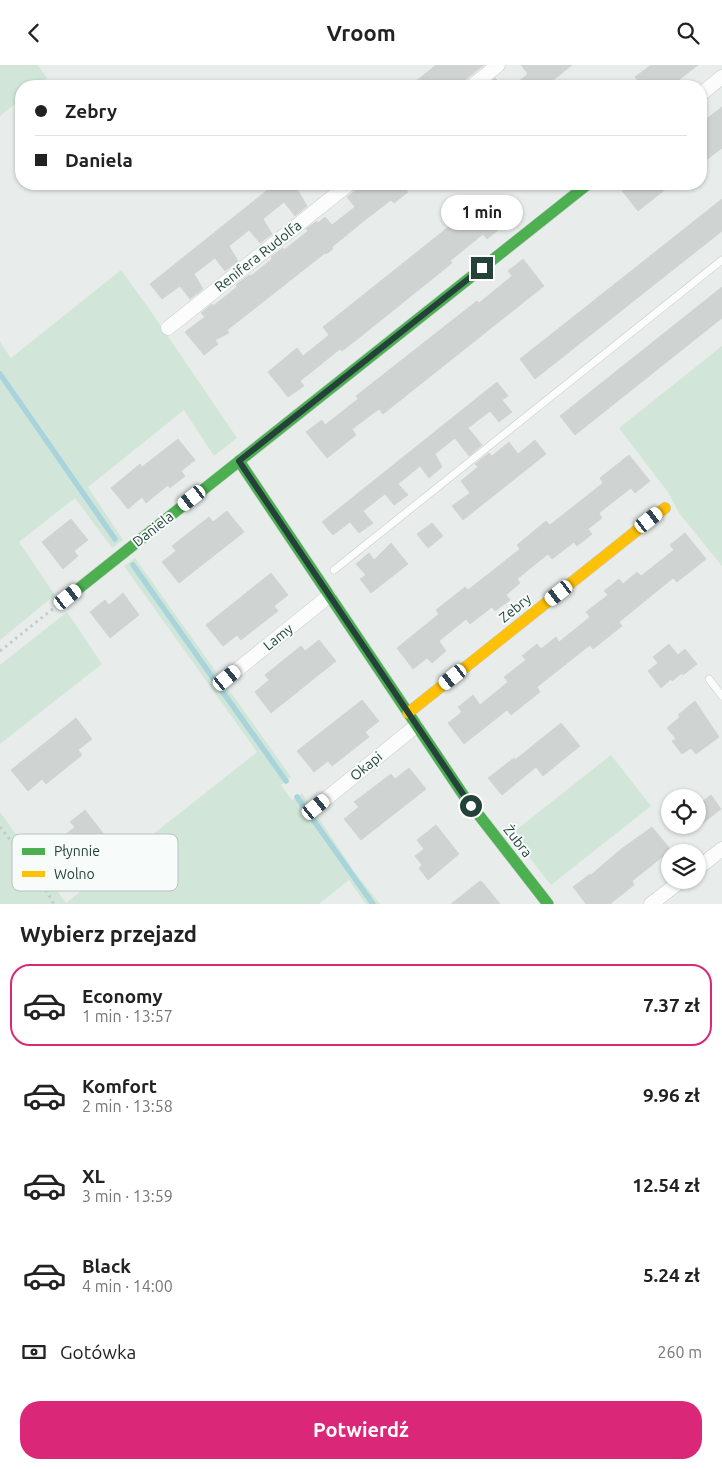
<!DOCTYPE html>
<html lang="pl">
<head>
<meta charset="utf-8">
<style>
	:root { --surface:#fff; --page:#f6f6f6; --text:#222; --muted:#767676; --line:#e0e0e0; --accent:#db2777 }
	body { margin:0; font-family:Ubuntu,sans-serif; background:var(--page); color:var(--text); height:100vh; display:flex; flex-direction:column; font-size:19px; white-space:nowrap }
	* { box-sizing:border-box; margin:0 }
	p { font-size:16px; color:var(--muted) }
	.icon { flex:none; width:28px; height:28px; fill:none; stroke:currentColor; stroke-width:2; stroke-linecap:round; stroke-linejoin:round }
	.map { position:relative; height:839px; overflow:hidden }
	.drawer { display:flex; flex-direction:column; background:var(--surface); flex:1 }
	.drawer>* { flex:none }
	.guide { position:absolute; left:15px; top:15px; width:692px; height:110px; border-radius:20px; box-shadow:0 1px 4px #0004; display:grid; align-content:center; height:110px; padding:0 20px; background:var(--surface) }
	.controls { position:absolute; left:661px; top:724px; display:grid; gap:10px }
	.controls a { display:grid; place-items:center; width:45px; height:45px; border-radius:50%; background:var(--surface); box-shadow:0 1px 4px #0004; font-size:25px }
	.end { position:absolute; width:22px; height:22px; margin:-11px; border:6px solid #24423a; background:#fff; box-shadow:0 0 0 2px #fff }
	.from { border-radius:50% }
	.bubble { position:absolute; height:35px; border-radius:18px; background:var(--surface); box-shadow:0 1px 4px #0004; font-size:16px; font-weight:700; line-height:35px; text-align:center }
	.car { position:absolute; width:15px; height:30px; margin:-15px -8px; border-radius:6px; box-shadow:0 0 4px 1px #0007; background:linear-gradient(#fff 24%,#345 0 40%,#fff 0 76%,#345 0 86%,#fff 0) }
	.guide b { display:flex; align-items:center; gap:18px; height:48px; font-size:19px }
	.guide b+b { border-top:1px solid var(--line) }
	.guide i { width:12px; height:12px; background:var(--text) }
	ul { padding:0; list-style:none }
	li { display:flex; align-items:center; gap:15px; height:82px; margin:0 10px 8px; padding:0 10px; border:2px solid transparent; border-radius:20px }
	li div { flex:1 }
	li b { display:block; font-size:19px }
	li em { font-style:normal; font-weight:700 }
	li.active { border-color:var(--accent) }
	li>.icon { width:45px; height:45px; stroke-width:1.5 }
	h2 { padding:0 20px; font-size:22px; line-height:60px }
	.pay { display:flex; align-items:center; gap:12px; height:55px; padding:0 20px; font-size:19px }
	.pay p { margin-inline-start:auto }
	.action { display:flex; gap:10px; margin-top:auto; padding:10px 20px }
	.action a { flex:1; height:58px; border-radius:20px; background:var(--accent); color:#fff; font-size:20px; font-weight:700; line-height:58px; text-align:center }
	header { display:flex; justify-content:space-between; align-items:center; height:65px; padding:0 20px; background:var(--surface); font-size:22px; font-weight:700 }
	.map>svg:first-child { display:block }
</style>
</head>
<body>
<header><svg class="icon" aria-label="back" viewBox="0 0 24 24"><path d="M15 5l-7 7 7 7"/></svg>Vroom<svg class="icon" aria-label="search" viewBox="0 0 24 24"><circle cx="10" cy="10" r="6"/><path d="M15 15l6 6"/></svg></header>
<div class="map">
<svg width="722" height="839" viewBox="0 0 722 839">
	<rect width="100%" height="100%" fill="#e8edeb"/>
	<g fill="#d1e6d8">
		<polygon points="0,0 38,0 47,13 37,21 21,21 21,34 0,51"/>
		<polygon points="121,205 152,248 237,373 214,391 184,345 88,422 123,475 112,483 75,433 19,477 55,530 0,575 0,277 11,293"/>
		<polygon points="722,281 722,501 679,448 668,427 619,363"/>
		<polygon points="135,493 291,712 281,720 292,735 302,728 356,809 380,839 366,839 349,815 319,839 0,839 0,747 66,838 257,687 124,501"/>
		<polygon points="67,547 102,599 0,679 0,600"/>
		<polygon points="611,690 651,741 551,820 511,769"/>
	</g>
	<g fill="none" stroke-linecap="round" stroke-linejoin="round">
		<g stroke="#a9d4db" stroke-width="5.5">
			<polyline points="0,309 115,474"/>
			<polyline points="133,500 286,716"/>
			<polyline points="297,732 373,839"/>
		</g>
	</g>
	<g fill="#cfd4d2" stroke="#d1d6d4">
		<polygon points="436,0 484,0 466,14 463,21 410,21"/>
		<polygon points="521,0 572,0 546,21 513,21 528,9"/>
		<polygon points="651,0 698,0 671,21 643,21 635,12"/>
		<polygon points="495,13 502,21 486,21"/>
		<polygon points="722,42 722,83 701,99 701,58"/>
		<polygon points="275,119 294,119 307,141 295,151 284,137 263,154 272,169 260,178 249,165 229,181 238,196 225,206 215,193 194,209 203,224 190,234 180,221 162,234 150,219"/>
		<polygon points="358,119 412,119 405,124 408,127 394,138 391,135 365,155 332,182 333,184 326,189 325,188 240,255 227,265 229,268 215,275 218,279 204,290 185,267 205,252 201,248 212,239 213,241 237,222 236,220 249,210 251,211 272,194 271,192 283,183 284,185 308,166 306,164 317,156 318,158 325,152 332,160 355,142 347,132 355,126"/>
		<polygon points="617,119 672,119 638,146"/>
		<polygon points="722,134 722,166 535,314 520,294"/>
		<polygon points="481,136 502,162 487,174 483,169 450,196 452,198 365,268 342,286 340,284 300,316 304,321 288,332 268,307 297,283 303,291 329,270 323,262"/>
		<polygon points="523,194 544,221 383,349 379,344 352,364 356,370 327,393 306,367 322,355 325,360 358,334 356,331 445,261 477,236 479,238 512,211 508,206"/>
		<polygon points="722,222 722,253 575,370 560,351"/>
		<polygon points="497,317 508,331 502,335 512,347 499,357 490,346 468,363 482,380 469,391 455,373 435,389 442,402 429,413 420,401 398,419 408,430 394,440 385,429 363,446 373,458 359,468 350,457 333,470 322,457"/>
		<polygon points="178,374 195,395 181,406 185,411 170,423 168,420 146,438 142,432 128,444 111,423 140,399 142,402"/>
		<polygon points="535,375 546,389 463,455 452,441 470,428 461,416 478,402 475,399 489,388 492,391 509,377 518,389"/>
		<polygon points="629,390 650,416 635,428 631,423 599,448 602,453 588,464 592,469 577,481 574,477 552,494 548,489 517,514 520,518 506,530 510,535 495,546 492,542 470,559 466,554 439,576 446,586 432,598 427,593 413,604 397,583 439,549 436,545 465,522 468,525 520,484 517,480 546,456 550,460 603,418 600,413"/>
		<polygon points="227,446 244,467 179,518 162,497 176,486 172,481 209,452 213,457"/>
		<polygon points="71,454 88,475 74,486 78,491 63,504 42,477"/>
		<polygon points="432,458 443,471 428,483 417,469"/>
		<polygon points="685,468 706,494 677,517 673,513 619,557 622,561 593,584 590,580 537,622 540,627 511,650 507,645 464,679 448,658 462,647 458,642 473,630 480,640 508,617 504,612 526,595 522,591 537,579 541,584 556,572 559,577 590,552 586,547 608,530 604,526 619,514 623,519 637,507 641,511 674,485 670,480"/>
		<polygon points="391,478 408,499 371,528 360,514 366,510 356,499 369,488 374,495"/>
		<polygon points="271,508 288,530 274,541 278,546 241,575 237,570 223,581 206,560"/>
		<polygon points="123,528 139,550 110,573 90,547 105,535 109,540"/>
		<polygon points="319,575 336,596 271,648 255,627 269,615 265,610 301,581 305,586"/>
		<polygon points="669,579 678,590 685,584 697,599 683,610 682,608 672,616 671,614 661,623 648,606 658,598 653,592"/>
		<polygon points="362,635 379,656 365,667 369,672 332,701 328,696 314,707 297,686"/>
		<polygon points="695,636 719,672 696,689 691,683 682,689 672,676 676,674 667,663 680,652 678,650"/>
		<polygon points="76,653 92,674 78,685 82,690 46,719 42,714 28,726 11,705"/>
		<polygon points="561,658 580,681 543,711 536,702 502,730 488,713 514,693 515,695"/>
		<polygon points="409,703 426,724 361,775 344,754 359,742 354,737 391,709 395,714"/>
		<polygon points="711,730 721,744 698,762 698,740"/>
		<polygon points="85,745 106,772 77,795 60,774 75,762 70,757"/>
		<polygon points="436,760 459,789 428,815 419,803 422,800 415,791 424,784 417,775"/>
		<polygon points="652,762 671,785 632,816 634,820 610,839 586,839 573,822 590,809 591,810 620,785"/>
		<polygon points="480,816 483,818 500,839 451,839"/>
	</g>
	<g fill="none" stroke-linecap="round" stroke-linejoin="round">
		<defs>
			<g id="lane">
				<polyline points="334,505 722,195"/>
				<polyline points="709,614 722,631"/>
			</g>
			<g id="street">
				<polyline points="472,21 498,0"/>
				<polyline points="701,29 722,12"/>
				<polyline points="168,263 349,119"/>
				<polyline points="227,613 329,531"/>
				<polyline points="316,742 416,661"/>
				<polyline points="698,803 722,784"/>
				<polyline points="651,839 682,815"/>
			</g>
			<g id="fast">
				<polyline points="239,396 464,731 548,839"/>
				<polyline points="68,532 588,119"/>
			</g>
			<polyline id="slow" points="408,648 665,443"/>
		</defs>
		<use href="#lane" stroke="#c5cac8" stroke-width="8"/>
		<use href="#street" stroke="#c5cac8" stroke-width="15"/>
		<use href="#fast" stroke="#c3cbc8" stroke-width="12"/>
		<use href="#slow" stroke="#c3cbc8" stroke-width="12"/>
		<g stroke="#c3ccca" stroke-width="3" stroke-dasharray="2.5 4" stroke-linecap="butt">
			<polyline points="0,586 54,543"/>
			<polyline points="0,762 34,805 54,839"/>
		</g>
		<use href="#lane" stroke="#fcfcfc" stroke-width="7"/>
		<use href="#street" stroke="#fcfcfc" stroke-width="14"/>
		<use href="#fast" stroke="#4caf50" stroke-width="11"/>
		<use href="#slow" stroke="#ffc107" stroke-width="11"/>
	</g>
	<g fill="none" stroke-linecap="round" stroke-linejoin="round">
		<polyline stroke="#24423a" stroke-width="6" points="471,741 239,396 482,203"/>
	</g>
	<g text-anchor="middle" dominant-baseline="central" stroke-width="4" stroke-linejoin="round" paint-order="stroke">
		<g font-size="14" fill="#24423a" stroke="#f7fbf9">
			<text transform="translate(258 191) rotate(-38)">Renifera Rudolfa</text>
			<text transform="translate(153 464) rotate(-38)">Daniela</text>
			<text transform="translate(515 543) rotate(-39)">Zebry</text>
			<text transform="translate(278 572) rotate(-39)">Lamy</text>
			<text transform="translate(366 701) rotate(-39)">Okapi</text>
			<text transform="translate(518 776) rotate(52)">Żubra</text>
		</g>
	</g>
	<rect x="12" y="769" width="166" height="57" rx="8" fill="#f7fbf9" stroke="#b8c4c0" stroke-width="1"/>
	<rect x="22" y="783" width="23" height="7" fill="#4caf50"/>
	<rect x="22" y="806" width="23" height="6" fill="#ffc107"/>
	<g font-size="14" fill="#24423a">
		<text x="54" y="791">Płynnie</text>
		<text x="54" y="814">Wolno</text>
	</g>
</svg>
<div class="controls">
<a><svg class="icon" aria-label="locate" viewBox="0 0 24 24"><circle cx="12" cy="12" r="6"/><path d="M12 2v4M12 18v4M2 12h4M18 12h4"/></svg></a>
<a><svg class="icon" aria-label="layers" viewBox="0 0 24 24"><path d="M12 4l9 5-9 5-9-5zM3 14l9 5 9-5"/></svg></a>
</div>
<i class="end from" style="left:471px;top:741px"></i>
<i class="end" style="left:482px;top:203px"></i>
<div class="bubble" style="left:441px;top:130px;width:82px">1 min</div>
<i class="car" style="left:192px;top:433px;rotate:232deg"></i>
<i class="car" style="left:649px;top:455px;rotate:52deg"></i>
<i class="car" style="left:559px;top:528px;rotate:232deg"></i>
<i class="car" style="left:68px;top:532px;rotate:52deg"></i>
<i class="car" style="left:453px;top:612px;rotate:232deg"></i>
<i class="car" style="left:227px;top:613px;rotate:51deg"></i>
<i class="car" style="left:316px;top:742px;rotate:51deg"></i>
<div class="guide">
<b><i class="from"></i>Zebry</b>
<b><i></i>Daniela</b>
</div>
</div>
<section class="drawer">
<h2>Wybierz przejazd</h2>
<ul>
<li class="active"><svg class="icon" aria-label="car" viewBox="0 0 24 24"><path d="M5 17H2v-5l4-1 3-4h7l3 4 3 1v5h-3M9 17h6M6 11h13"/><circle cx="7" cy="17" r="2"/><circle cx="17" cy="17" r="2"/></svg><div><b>Economy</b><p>1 min · 13:57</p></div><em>7.37 zł</em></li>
<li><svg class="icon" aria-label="car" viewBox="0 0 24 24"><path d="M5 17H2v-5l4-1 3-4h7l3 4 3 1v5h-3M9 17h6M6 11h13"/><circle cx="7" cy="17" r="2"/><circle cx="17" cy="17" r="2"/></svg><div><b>Komfort</b><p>2 min · 13:58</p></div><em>9.96 zł</em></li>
<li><svg class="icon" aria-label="car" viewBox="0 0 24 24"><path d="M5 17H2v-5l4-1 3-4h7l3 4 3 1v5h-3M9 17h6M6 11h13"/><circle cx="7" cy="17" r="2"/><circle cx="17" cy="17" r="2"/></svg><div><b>XL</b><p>3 min · 13:59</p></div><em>12.54 zł</em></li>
<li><svg class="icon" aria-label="car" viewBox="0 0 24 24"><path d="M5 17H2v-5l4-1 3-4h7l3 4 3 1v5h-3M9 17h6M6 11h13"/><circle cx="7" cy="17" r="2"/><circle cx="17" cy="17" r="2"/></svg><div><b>Black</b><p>4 min · 14:00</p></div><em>5.24 zł</em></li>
</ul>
<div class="pay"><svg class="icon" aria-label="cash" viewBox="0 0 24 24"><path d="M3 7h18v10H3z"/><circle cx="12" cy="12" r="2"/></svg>Gotówka<p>260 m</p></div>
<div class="action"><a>Potwierdź</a></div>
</section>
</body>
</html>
